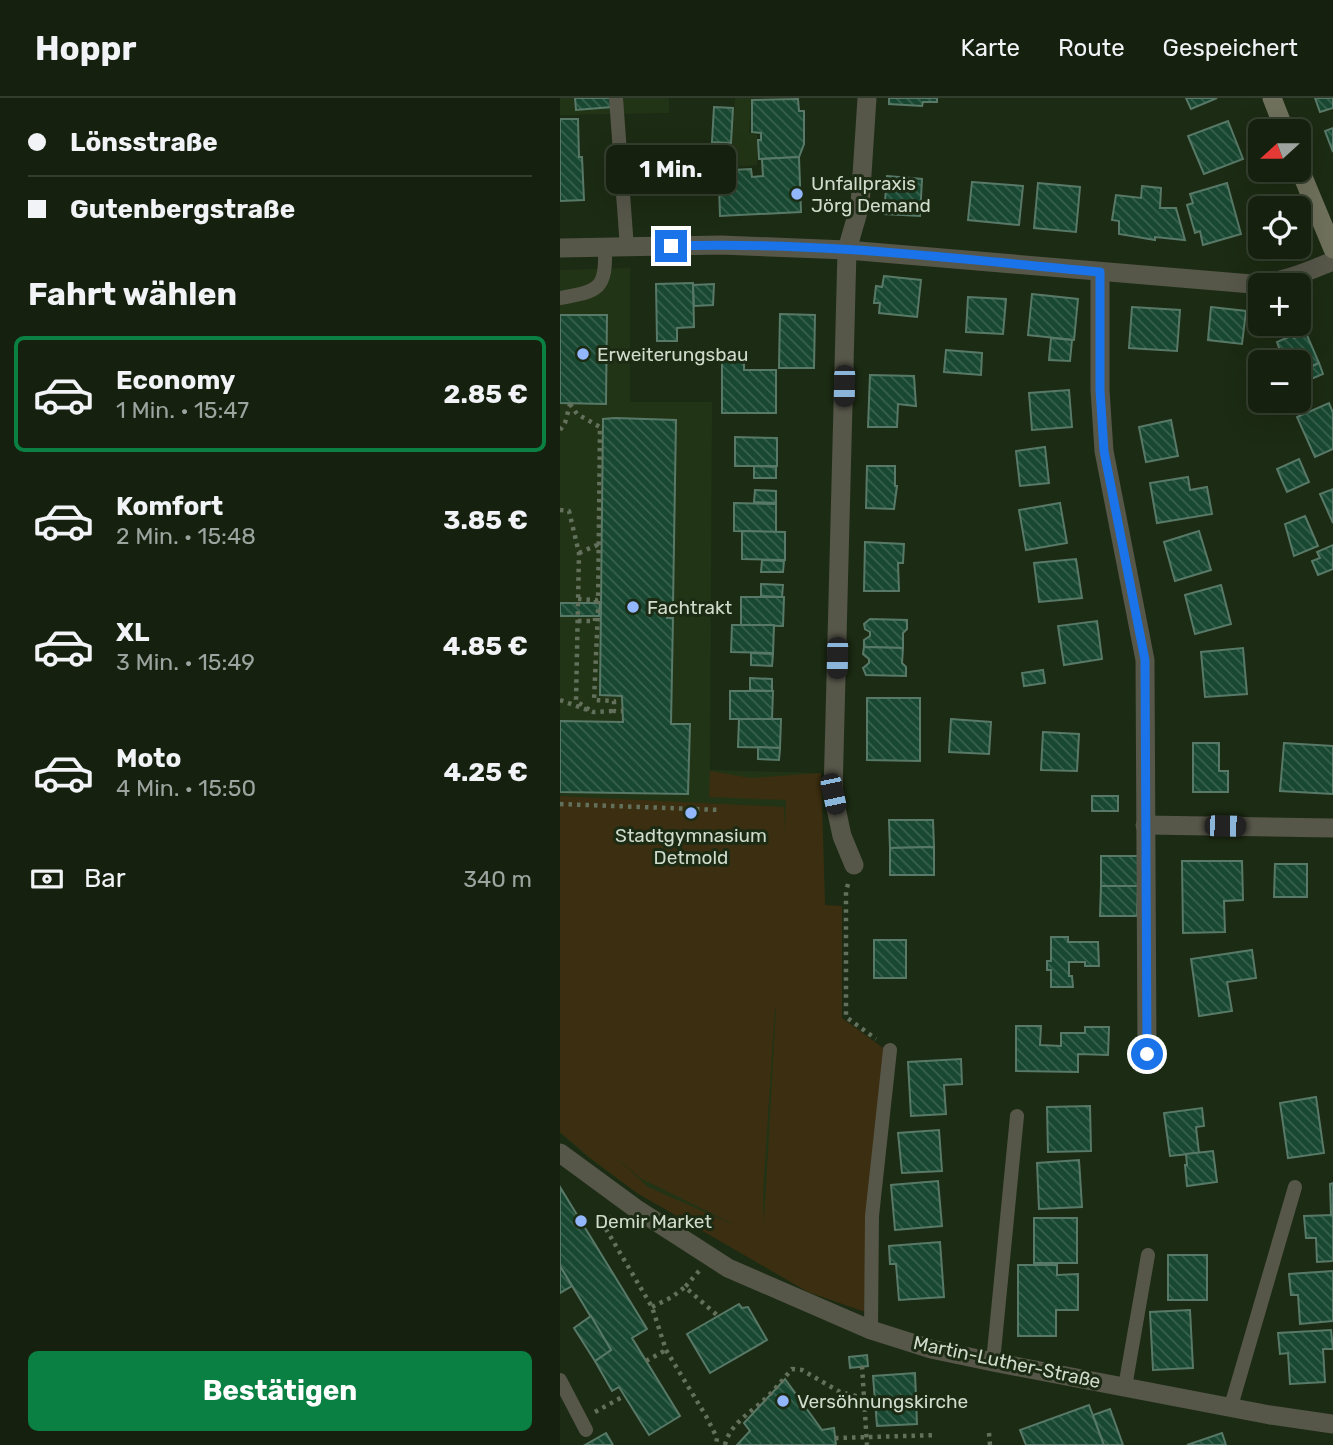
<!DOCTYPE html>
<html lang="de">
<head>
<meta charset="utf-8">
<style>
	:root { --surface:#15200e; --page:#222d1c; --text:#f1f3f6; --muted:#9da39e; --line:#343e2e; --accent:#0b8043 }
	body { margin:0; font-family:Rubik,sans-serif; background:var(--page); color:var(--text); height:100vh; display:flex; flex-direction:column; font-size:26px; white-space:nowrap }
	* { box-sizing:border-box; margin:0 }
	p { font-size:23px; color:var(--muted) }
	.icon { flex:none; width:38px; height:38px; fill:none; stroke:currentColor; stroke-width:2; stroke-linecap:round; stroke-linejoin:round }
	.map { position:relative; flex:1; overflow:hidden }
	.panel { display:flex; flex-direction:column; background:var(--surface); width:560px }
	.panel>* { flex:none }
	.banner { display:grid; align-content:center; height:154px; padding:0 28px; background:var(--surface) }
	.needle { width:46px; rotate:249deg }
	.controls { position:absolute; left:688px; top:21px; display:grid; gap:14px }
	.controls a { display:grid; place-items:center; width:63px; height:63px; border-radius:10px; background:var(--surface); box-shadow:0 7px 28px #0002,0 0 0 2px var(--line); font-size:35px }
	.end { position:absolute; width:32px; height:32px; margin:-16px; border:9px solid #1a73e8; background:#fff; box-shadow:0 0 0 4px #fff }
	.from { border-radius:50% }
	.bubble { position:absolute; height:49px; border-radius:10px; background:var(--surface); box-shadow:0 7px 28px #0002,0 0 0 2px var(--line); font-size:23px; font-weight:700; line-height:49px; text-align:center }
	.car { position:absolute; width:21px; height:42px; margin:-21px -10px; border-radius:9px; box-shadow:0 0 5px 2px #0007; background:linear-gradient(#222 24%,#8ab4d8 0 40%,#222 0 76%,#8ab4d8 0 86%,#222 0) }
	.banner b { display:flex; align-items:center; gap:24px; height:66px; font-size:26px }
	.banner b+b { border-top:2px solid var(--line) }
	.banner i { width:18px; height:18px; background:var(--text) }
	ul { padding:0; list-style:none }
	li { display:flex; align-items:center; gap:21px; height:116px; margin:0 14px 10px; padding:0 14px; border:4px solid transparent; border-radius:10px }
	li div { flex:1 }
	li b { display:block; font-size:26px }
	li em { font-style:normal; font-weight:700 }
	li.active { border-color:var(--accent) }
	li>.icon { width:63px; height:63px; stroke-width:1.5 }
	h2 { padding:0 28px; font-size:32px; line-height:84px }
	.pay { display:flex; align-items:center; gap:18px; height:77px; padding:0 28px; font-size:26px }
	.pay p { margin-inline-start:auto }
	.button { display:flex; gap:14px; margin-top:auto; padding:14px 28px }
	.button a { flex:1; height:80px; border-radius:10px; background:var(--accent); color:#fff; font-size:28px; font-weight:700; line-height:80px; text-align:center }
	header { display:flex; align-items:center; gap:42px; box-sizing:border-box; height:98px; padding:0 35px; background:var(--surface); border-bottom:2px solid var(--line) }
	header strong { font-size:33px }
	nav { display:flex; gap:38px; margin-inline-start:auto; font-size:24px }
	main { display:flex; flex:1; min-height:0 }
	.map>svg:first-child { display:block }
</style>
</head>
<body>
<header>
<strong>Hoppr</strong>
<nav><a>Karte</a><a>Route</a><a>Gespeichert</a></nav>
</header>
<main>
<section class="panel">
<div class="banner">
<b><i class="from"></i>Lönsstraße</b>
<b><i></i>Gutenbergstraße</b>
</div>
<h2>Fahrt wählen</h2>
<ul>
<li class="active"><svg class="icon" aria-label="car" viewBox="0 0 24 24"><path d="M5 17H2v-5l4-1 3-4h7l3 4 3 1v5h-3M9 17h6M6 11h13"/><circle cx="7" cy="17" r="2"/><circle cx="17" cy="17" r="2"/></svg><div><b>Economy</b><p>1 Min. · 15:47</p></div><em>2.85 €</em></li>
<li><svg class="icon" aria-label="car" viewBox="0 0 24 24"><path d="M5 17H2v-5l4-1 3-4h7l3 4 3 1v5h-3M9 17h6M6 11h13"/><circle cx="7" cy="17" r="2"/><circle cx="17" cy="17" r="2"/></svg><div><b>Komfort</b><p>2 Min. · 15:48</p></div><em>3.85 €</em></li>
<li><svg class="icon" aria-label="car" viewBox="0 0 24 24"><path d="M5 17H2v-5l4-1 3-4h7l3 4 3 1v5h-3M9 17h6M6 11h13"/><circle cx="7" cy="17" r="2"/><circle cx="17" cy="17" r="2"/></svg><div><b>XL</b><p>3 Min. · 15:49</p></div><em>4.85 €</em></li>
<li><svg class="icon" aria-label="car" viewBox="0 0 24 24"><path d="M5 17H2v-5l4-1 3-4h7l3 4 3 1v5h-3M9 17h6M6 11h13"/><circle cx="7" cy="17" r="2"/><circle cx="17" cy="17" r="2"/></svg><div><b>Moto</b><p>4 Min. · 15:50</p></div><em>4.25 €</em></li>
</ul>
<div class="pay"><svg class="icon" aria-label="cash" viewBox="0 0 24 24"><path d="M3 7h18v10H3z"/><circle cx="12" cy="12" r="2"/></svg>Bar<p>340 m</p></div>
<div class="button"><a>Bestätigen</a></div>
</section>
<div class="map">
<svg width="773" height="1347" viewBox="0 0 773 1347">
	<defs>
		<pattern id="building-back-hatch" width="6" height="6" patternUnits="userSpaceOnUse" patternTransform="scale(1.75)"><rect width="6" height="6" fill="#184831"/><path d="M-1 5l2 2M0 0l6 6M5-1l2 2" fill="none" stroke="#39624e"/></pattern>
	</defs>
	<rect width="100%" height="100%" fill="#1c2b13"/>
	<g fill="#223416">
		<polygon points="0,0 109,0 109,15 0,17"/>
		<polygon points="175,0 191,0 189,35 197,37 197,67 156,71 156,47 172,46"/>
		<polygon points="70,170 70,304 152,304 150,672 261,675 275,1121 248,1194 77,1095 30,1061 0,1035 0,172"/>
	</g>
	<path fill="#3c2e10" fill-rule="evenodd" d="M 150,673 L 191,680 L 261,675 L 265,807 L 282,808 L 282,920 L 326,952 L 308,1215 L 248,1194 L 77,1095 L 29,1059 L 0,1034 L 0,698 L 224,709 L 225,734 L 226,702 L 149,699 ZM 215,911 L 216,911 L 204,1125 L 203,1094 ZM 51,1055 L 80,1080 L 179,1129 L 88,1089 Z"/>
	<g fill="url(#building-back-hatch)" stroke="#587967" stroke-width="2">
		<polygon points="15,0 51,0 52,9 16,12"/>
		<polygon points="329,0 377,0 377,4 363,4 362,8 329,6"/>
		<polygon points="626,0 657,0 631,11"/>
		<polygon points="755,0 773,0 773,10 760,14"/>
		<polygon points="238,1 239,13 244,13 244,46 239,59 199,61 198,42 201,42 201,35 192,34 192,2"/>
		<polygon points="154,9 173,10 171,45 152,44"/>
		<polygon points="0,21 18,21 19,59 22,59 24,102 0,103"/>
		<polygon points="668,23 683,61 644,76 628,38"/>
		<polygon points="773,30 773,54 765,33"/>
		<polygon points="239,59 241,114 160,118 159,87 168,87 172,72 191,71 192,79 203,78 202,61"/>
		<polygon points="327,78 362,81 360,118 324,116"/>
		<polygon points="412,84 463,88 459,127 408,122"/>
		<polygon points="478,85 520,89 516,134 474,130"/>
		<polygon points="667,85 681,136 643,147 640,133 635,135 627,107 633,105 630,96"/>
		<polygon points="582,88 601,90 600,110 616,110 625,142 595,139 595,142 559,136 559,123 552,122 556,97 581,100"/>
		<polygon points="324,178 361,182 357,219 319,215 320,205 314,205 316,188 322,189"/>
		<polygon points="133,185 134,229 117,230 117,243 97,243 96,186"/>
		<polygon points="154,186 153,207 134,208 133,187"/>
		<polygon points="472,196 518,201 514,242 468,237"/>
		<polygon points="408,199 446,201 443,236 406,234"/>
		<polygon points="572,209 620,212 617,253 569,250"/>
		<polygon points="651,209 686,213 682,246 648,242"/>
		<polygon points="220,216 255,217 254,270 219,270"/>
		<polygon points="0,217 47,217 46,306 0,305"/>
		<polygon points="746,235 759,265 738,274 738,264 724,264 717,244 733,237 734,240"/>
		<polygon points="491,240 512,242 510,263 489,262"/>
		<polygon points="386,252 422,255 421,277 384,274"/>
		<polygon points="162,261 184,262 184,272 216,272 216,315 162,315"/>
		<polygon points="759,265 763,276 744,284 740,274"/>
		<polygon points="310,277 354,278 356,308 338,306 337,329 308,329"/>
		<polygon points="509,292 512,329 472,332 469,295"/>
		<polygon points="769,305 773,315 773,351 755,359 737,319"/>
		<polygon points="55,320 116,322 113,507 107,507 107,520 113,520 111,626 130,626 128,696 0,694 0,623 63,624 62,598 40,597 43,321"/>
		<polygon points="611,322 618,358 586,364 579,329"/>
		<polygon points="175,339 217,340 217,368 175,368"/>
		<polygon points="485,349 489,385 460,388 456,353"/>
		<polygon points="739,361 749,384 727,394 717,371"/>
		<polygon points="194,368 216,369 216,380 194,380"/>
		<polygon points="307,368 335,368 335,388 337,388 334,411 306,410"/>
		<polygon points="628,379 630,392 647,389 652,416 597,425 590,385"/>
		<polygon points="773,391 773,425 760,396"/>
		<polygon points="195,392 216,393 216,405 194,404"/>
		<polygon points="174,405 216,406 216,434 174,433"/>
		<polygon points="500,405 507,445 466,452 459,412"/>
		<polygon points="745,418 758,448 734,458 725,426"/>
		<polygon points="182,433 225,434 225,462 182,461"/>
		<polygon points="639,433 651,472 615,483 604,444"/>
		<polygon points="305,444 344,446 343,465 338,465 339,493 304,493"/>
		<polygon points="773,447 773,471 758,477 752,463 760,460 757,454"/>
		<polygon points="516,461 522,500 479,504 474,465"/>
		<polygon points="202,462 224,463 223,474 201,474"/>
		<polygon points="201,486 223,487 222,499 201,498"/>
		<polygon points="661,487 671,526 635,536 625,497"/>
		<polygon points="181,499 224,499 223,528 181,527"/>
		<polygon points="0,505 40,505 39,518 0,518"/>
		<polygon points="310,521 347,522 347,531 343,535 343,550 304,549 304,542 310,538 310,534 305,531 304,526"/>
		<polygon points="537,523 542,561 504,567 498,528"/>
		<polygon points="172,527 214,527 213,555 171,554"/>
		<polygon points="304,549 343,550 342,565 346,569 346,578 306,577 303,570 309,565 309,561 303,556"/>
		<polygon points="683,550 687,596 645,599 641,554"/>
		<polygon points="191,555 213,556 212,568 191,567"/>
		<polygon points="483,572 485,585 464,588 462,575"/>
		<polygon points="190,580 212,581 212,593 190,592"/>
		<polygon points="170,593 213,593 212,621 170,621"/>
		<polygon points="307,600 360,600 360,663 307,662"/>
		<polygon points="179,621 221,621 220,650 178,649"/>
		<polygon points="391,621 431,624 429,656 389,654"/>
		<polygon points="483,634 519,636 517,673 481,672"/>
		<polygon points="633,645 659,645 659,673 668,673 668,694 633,694"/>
		<polygon points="724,645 773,648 773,696 720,693"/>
		<polygon points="198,649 220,650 219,662 198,661"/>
		<rect x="532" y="698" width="26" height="15"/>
		<polygon points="329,722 373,722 374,749 330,750"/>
		<polygon points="374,749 374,777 330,777 330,750"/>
		<rect x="541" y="758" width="37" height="30"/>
		<polygon points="622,763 682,763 683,802 664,803 665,834 623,835"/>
		<polygon points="715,766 747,766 747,799 714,799"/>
		<polygon points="541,788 578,788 577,818 540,818"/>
		<polygon points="491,839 508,839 508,844 538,844 539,868 525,868 525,864 509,864 509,878 512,878 513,889 491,889 491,872 487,872 487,863 491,863"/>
		<rect x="314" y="842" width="32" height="38"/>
		<polygon points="692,852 696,880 667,884 672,913 639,918 631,861"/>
		<polygon points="456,928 481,928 480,947 501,948 501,935 525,935 525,929 549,929 548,957 518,956 518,974 456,973"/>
		<polygon points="401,961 402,986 384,987 386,1016 351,1018 348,964"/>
		<polygon points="756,999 764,1055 728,1060 720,1005"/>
		<polygon points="530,1008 531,1053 488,1054 487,1009"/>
		<polygon points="642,1010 644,1028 636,1029 639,1055 610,1058 604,1015"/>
		<polygon points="379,1032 382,1073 342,1075 338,1035"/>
		<polygon points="653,1053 657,1084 627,1088 625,1067 627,1067 626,1056"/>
		<polygon points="519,1062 522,1109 479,1111 477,1065"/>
		<polygon points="378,1083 382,1128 335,1132 331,1087"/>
		<polygon points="773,1085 773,1116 771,1116 770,1086"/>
		<polygon points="0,1089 87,1231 72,1240 120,1318 89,1337 59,1289 52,1293 35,1263 51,1252 0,1168"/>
		<polygon points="773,1117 773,1163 757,1164 756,1140 746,1140 744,1118"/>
		<rect x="474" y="1120" width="43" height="45"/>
		<polygon points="380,1144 384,1199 339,1202 336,1166 330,1166 329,1148"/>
		<rect x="608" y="1157" width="39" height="45"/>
		<polygon points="458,1167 497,1167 497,1177 518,1176 518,1212 496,1212 496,1238 458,1238"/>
		<polygon points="0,1168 12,1188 0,1195"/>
		<polygon points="773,1173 773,1223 740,1226 738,1197 731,1197 729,1176"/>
		<polygon points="179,1206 182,1210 188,1209 207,1242 150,1275 127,1236"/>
		<polygon points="630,1212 633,1270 593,1272 590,1214"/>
		<polygon points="31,1218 51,1252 35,1263 14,1230"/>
		<polygon points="771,1232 773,1251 763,1251 765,1284 730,1286 728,1255 720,1256 718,1235"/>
		<polygon points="307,1257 308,1268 290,1270 289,1259"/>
		<polygon points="355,1275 357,1326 317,1328 313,1278"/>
		<polygon points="225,1281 262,1332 274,1330 276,1347 177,1347 190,1333 184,1325"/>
		<polygon points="529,1307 544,1347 466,1347 460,1332"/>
		<polygon points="550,1311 563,1347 544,1347 533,1317"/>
		<polygon points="46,1335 53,1347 25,1347"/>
		<polygon points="662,1335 666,1347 627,1347"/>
	</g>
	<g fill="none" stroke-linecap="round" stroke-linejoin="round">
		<g stroke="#63705b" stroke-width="4.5" stroke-dasharray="3.5 5" stroke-linecap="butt">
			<polyline points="10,306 17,316 40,329 38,513 34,602 54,603 54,613 62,613"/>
			<polyline points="0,332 5,325 10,306"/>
			<polyline points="0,412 9,413 19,455 16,603 33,614"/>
			<polyline points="19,455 37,447 37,443"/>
			<polyline points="18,501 36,502 36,505"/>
			<polyline points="107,511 120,512"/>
			<polyline points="18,523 35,523 35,520"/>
			<polyline points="0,602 33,614 54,613"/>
			<polyline points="0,706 161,712"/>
			<polyline points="288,786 286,793 286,919 316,941"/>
			<polyline points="52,1119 43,1126 92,1209 106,1252 146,1318 157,1340 156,1347"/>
			<polyline points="139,1173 125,1189 158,1218"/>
			<polyline points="92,1209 112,1199 125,1189"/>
			<polyline points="86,1263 106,1252"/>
			<polyline points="302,1268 307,1347"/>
			<polyline points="35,1314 64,1298"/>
			<polyline points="429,1335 430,1347"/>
			<polyline points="275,1340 377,1337"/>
			<path d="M 165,1347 C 169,1327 191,1314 205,1301 C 215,1292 223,1281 232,1271 L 242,1272 L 280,1294 L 304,1300"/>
		</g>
		<g stroke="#565649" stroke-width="14">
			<polyline points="56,0 67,150"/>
			<path d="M 0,200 C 40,193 46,191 45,150"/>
			<polyline points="311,1232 312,1118 330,952"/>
			<polyline points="433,1264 457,1018"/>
			<polyline points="0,1282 26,1332"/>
			<polyline points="565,1289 588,1157"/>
			<polyline points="671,1308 735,1089"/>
		</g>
		<g stroke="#565649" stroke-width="19">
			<path d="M 0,150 L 161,147 L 287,152 L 692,186 C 722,185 746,174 773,163"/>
			<polyline points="540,174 540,292 544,353 585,562 587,956"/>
			<polyline points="585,727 773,730"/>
			<polyline points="294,767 282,738 273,696 287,152 300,107 307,0"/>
			<polyline points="0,1055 75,1110 168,1170 311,1232 371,1251 433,1264 710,1317 773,1326"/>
		</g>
		<g stroke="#70715c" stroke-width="19">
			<polyline points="712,0 725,33"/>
			<polyline points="738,67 773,151"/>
		</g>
	</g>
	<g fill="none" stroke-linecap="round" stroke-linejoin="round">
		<path stroke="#1a73e8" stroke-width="9" d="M 111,148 C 254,143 398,161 540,174 L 540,292 L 544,353 L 585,562 L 587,956"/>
	</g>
	<g fill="#92b7fd" stroke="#1c2b13" stroke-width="2.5">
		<circle cx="237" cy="96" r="7"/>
		<circle cx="23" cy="256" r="7"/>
		<circle cx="73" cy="509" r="7"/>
		<circle cx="131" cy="715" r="7"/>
		<circle cx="21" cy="1123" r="7"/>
		<circle cx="223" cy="1303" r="7"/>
	</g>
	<g text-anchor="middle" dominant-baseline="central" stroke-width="6" stroke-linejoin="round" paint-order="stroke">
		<g font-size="19" fill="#d1dbcc" stroke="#1c2b13" text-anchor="start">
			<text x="251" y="85">Unfallpraxis<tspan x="251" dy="22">Jörg Demand</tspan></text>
			<text x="37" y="256">Erweiterungsbau</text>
			<text x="87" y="509">Fachtrakt</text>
			<text x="131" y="737" text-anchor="middle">Stadtgymnasium<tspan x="131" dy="22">Detmold</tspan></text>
			<text x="35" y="1123">Demir Market</text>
			<text x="237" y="1303">Versöhnungskirche</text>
		</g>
		<g font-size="19" fill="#d1dbcc" stroke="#1c2b13">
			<text transform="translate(447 1264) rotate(12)">Martin-Luther-Straße</text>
		</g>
	</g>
</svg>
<div class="controls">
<a><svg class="needle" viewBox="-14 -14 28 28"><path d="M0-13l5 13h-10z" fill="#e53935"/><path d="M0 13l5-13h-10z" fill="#9da39e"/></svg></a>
<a><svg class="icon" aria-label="locate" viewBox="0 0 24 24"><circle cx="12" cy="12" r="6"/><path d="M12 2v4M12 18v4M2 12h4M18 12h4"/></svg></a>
<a>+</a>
<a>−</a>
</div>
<i class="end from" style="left:587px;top:956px"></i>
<i class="end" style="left:111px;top:148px"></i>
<div class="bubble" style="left:46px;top:47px;width:130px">1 Min.</div>
<i class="car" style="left:284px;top:288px;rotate:181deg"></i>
<i class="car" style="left:277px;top:560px;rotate:181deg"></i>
<i class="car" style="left:273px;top:696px;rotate:168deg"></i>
<i class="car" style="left:665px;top:728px;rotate:91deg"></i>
</div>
</main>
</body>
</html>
